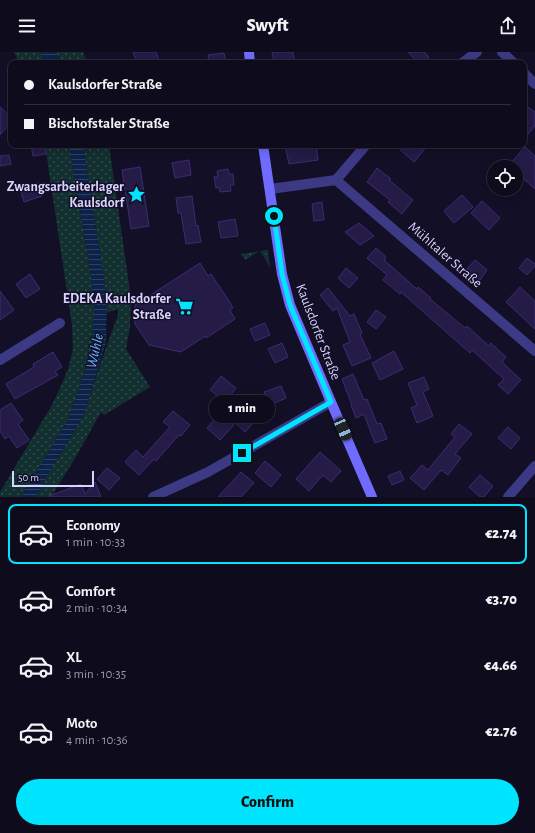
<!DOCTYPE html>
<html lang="en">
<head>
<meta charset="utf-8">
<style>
	:root { --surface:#0e0b1c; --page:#1c1929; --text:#f1f3f6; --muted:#9b9ba3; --line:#2e2b3b; --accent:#00e5ff }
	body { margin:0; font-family:"Alegreya Sans",sans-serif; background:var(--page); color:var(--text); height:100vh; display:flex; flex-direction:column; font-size:15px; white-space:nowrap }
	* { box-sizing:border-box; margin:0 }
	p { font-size:13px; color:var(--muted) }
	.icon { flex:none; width:22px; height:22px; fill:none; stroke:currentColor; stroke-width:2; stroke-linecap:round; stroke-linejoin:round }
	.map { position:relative; height:445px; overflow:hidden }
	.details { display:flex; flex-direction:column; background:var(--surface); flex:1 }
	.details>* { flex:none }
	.banner { position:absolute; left:8px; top:8px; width:519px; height:88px; border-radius:8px; box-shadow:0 2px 10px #0003,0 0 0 1px var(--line); display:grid; align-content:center; height:88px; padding:0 16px; background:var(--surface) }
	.tools { position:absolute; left:487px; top:108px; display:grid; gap:8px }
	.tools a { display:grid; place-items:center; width:36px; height:36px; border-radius:50%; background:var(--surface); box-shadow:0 2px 10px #0003,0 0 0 1px var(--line); font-size:20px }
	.scale { position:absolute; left:12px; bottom:10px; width:82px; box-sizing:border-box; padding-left:4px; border:2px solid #d9d4ff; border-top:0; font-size:11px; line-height:14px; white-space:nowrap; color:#d9d4ff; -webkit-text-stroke:3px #130f26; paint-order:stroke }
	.end { position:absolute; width:18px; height:18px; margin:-9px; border:5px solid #00e5ff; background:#111; box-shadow:0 0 0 2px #111 }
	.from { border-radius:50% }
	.bubble { position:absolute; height:28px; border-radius:14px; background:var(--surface); box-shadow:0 2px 10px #0003,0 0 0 1px var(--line); font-size:13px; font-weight:800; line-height:28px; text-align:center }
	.car { position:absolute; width:12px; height:24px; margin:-12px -6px; border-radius:5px; box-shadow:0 0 3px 1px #0007; background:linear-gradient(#222 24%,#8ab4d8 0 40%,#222 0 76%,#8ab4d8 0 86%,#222 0) }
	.banner b { display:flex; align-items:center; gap:14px; height:38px; font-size:15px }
	.banner b+b { border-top:1px solid var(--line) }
	.banner i { width:10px; height:10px; background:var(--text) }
	ul { padding:7px 0 0; list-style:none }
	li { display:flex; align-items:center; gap:12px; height:60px; margin:0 8px 6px; padding:0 8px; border:2px solid transparent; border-radius:8px }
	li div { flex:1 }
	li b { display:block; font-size:15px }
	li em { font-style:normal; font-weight:800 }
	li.selected { border-color:var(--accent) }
	li>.icon { width:36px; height:36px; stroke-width:1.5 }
	.cta { display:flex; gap:8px; margin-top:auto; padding:8px 16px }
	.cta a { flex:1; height:46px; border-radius:24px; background:var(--accent); color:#111; font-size:16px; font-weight:800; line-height:46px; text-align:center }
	header { display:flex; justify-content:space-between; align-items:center; height:52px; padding:0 16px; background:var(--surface); font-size:18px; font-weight:800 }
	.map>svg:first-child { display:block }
</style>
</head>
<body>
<header><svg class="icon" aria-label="menu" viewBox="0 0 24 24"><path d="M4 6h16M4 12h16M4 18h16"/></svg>Swyft<svg class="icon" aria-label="share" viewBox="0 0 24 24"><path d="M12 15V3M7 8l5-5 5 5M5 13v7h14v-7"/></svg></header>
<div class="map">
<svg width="535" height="445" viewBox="0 0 535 445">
	<defs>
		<pattern id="grass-dots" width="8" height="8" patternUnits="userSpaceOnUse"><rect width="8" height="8" fill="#12302f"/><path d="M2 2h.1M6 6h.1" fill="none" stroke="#344d4e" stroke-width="1.8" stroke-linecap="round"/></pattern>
		<pattern id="water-rules" width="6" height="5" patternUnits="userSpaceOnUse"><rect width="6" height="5" fill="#0c2248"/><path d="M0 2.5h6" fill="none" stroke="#2f4163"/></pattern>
	</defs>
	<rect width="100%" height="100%" fill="#130f26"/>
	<g fill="url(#grass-dots)">
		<polygon points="14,0 40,0 46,11 19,11"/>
		<polygon points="56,0 83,0 87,11 61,11"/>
		<polygon points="45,93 69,93 91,223 94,256 107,247 83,93 109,93 131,246 130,275 126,297 150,335 104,363 101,360 77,403 51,445 36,445 48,422 83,365 97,321 118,263 118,257 94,265 92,293 84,322 68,367 21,445 0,445 0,440 52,353 61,334 68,317 73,297 72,273"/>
		<polygon points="268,198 270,215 260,199 245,208 241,202"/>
	</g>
	<g fill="url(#water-rules)">
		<polygon points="40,0 56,0 61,11 46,11"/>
		<polygon points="69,93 83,93 107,247 106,290 83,365 48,422 36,445 21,445 68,367 84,322 92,293 94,257 91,223"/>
	</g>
	<g fill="#241b47" stroke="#3b2d73">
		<polygon points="133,0 156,0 160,11 137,11"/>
		<polygon points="272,0 293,0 295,11 274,11"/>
		<polygon points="408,0 424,0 429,5 423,11 418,11"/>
		<polygon points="224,1 226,11 209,11 208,3"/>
		<polygon points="524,52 535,60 535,74 524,87"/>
		<polygon points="0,55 11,65 10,75 7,75 0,83"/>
		<polygon points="31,93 45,93 46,102 33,104"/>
		<polygon points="285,93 316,93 318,108 289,112"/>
		<polygon points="395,93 428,93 414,110"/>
		<polygon points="525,95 535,104 535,137 516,120 516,115 511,115 509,113"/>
		<polygon points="9,103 11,112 0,114 0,104"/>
		<polygon points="189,108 191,123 175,126 172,111"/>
		<polygon points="140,115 149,174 131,177 122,118"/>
		<polygon points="377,116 391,127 389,128 413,148 402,162 388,150 390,148 367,130"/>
		<polygon points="228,117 229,122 233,122 234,133 230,133 231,139 220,140 219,135 216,136 214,125 218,124 217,119"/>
		<polygon points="38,131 42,144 24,150 20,137"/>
		<polygon points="462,143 473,155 454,171 444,159"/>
		<polygon points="192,144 196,174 198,173 201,190 186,192 181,161 178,161 176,146"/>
		<polygon points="482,149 500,166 489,178 471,161"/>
		<polygon points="322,150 324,168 314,169 312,152"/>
		<polygon points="235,167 238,184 221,186 218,170"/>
		<polygon points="359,171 374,184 360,193 345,180"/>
		<polygon points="376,196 386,205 384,208 417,237 418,235 431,246 430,247 465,276 467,274 489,294 491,291 506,305 502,310 521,328 508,342 498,333 504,327 472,298 470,301 401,240 400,242 383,228 387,223 367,206"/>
		<polygon points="527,206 535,212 535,214 527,223 519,216"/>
		<polygon points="475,208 487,218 480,228 467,217"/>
		<polygon points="200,211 208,224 211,222 229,249 233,256 230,258 235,267 206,286 205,284 181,300 149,293 135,272 135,253"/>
		<polygon points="346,216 358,226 349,236 338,226"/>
		<polygon points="30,222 40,237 26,246 16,232"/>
		<polygon points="520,235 535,249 535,277 506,250"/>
		<polygon points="328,236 350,264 354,262 362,281 360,282 371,306 352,314 343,293 350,290 337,256 333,259 320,243"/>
		<polygon points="0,239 14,258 0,268"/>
		<polygon points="376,258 386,265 376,277 367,270"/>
		<polygon points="265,271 270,283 255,289 250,277"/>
		<polygon points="282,291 288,305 275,311 268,297"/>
		<polygon points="394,299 403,317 380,328 372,311"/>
		<polygon points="53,300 62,315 55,319 58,323 15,347 6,332 34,315 33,312"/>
		<polygon points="353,322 364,348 367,347 377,372 381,371 387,387 375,391 364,362 356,366 351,353 352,353 342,327"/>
		<polygon points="221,324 236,336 225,350 210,338"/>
		<polygon points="424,325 429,337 423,340 433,364 417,371 411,356 417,353 408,331"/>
		<polygon points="281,334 286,346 270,353 264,340"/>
		<polygon points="11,351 23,368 18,372 29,388 17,396 9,384 5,387 0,379 0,358"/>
		<polygon points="243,357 256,368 245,380 232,368"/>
		<polygon points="173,359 190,373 181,384 179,383 156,409 154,407 139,423 125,410 136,398 143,405 170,375 163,370"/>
		<polygon points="220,361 234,373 220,388 207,376"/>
		<polygon points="459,372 472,382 455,402 461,406 448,423 441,418 424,438 410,426 422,413 428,418 455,385 451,382"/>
		<polygon points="508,375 520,386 511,397 498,386"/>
		<polygon points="320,400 341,419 331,430 323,423 309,439 296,427"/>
		<polygon points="265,409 281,423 271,435 255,421"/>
		<polygon points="107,416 120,426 109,438 97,427"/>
		<polygon points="400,419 404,428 392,433 388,424"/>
		<polygon points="241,420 254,431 241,445 218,445"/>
		<polygon points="480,423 493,434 484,445 480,445 469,435"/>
		<polygon points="95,430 101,445 49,445 49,444 81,432 85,442"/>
	</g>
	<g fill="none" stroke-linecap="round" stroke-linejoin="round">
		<g stroke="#3d3a85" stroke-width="10">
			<polyline points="502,0 514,11"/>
			<polyline points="462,11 477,0"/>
			<polyline points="524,21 535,32"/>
			<polyline points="336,128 535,299"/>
			<polyline points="270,137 336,128 366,93"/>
			<polyline points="0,308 60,271"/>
			<polyline points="153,445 208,420 331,350"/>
			<polyline points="508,445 535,414"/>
		</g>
		<g stroke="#6f6bff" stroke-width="10">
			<polyline points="249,0 250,11"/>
			<polyline points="263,93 282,222 290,253 331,350 372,445"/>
		</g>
	</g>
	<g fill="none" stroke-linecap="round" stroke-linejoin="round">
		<polyline stroke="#00e5ff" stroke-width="5" points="242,401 331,350 290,253 282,222 274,164"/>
	</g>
	<defs>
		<symbol id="sight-bare" viewBox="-9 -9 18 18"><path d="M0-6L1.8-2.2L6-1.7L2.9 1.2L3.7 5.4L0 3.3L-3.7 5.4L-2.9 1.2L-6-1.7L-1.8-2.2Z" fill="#00e5ff" stroke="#130f26" stroke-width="2.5" paint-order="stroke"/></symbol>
		<symbol id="supermarket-bare" viewBox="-9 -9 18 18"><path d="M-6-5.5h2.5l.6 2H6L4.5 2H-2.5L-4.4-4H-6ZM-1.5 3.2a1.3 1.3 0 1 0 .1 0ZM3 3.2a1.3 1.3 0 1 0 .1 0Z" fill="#00e5ff" stroke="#130f26" stroke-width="2.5" paint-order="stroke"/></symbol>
	</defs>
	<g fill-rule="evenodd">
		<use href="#sight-bare" x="124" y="130" width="25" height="25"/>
		<use href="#supermarket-bare" x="172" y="242" width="25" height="25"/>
	</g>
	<g text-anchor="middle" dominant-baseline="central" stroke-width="3" stroke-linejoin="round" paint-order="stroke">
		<g font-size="14" font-weight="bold" fill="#d9d4ff" stroke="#130f26" text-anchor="end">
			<text x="124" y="135">Zwangsarbeiterlager<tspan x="124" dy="16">Kaulsdorf</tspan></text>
			<text x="171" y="247">EDEKA Kaulsdorfer<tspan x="171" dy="16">Straße</tspan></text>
		</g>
		<g font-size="14" fill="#d9d4ff" stroke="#130f26">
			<text transform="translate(445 203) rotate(41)">Mühltaler Straße</text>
			<text transform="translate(318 280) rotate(69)">Kaulsdorfer Straße</text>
		</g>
		<g font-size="15" font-style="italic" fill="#62b6ff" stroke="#130f26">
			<text transform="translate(95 299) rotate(-77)">Wuhle</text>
		</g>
	</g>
</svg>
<div class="tools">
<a><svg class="icon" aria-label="locate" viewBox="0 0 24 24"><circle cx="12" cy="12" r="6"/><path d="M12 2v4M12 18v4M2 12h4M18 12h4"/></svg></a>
</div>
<div class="scale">50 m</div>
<i class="end from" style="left:274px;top:164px"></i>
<i class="end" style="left:242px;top:401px"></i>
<div class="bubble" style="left:209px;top:343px;width:66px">1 min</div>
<i class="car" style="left:343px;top:377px;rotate:156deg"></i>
<div class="banner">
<b><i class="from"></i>Kaulsdorfer Straße</b>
<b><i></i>Bischofstaler Straße</b>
</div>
</div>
<section class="details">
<ul>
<li class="selected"><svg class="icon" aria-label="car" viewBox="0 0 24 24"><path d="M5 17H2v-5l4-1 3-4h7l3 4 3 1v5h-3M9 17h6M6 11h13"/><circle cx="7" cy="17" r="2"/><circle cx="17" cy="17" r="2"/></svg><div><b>Economy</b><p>1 min · 10:33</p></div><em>€2.74</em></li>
<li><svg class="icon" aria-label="car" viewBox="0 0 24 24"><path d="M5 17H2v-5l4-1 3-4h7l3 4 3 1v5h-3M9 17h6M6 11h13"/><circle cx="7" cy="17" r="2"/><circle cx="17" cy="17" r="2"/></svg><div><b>Comfort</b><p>2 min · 10:34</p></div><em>€3.70</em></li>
<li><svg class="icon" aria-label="car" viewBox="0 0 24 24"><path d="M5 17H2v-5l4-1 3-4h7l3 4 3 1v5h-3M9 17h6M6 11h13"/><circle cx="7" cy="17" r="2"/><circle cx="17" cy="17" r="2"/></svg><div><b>XL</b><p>3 min · 10:35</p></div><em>€4.66</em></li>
<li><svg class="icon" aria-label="car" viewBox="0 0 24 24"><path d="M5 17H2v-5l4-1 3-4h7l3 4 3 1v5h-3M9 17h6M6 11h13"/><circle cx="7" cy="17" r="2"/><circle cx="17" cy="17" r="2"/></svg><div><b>Moto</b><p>4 min · 10:36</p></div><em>€2.76</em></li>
</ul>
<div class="cta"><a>Confirm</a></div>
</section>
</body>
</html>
